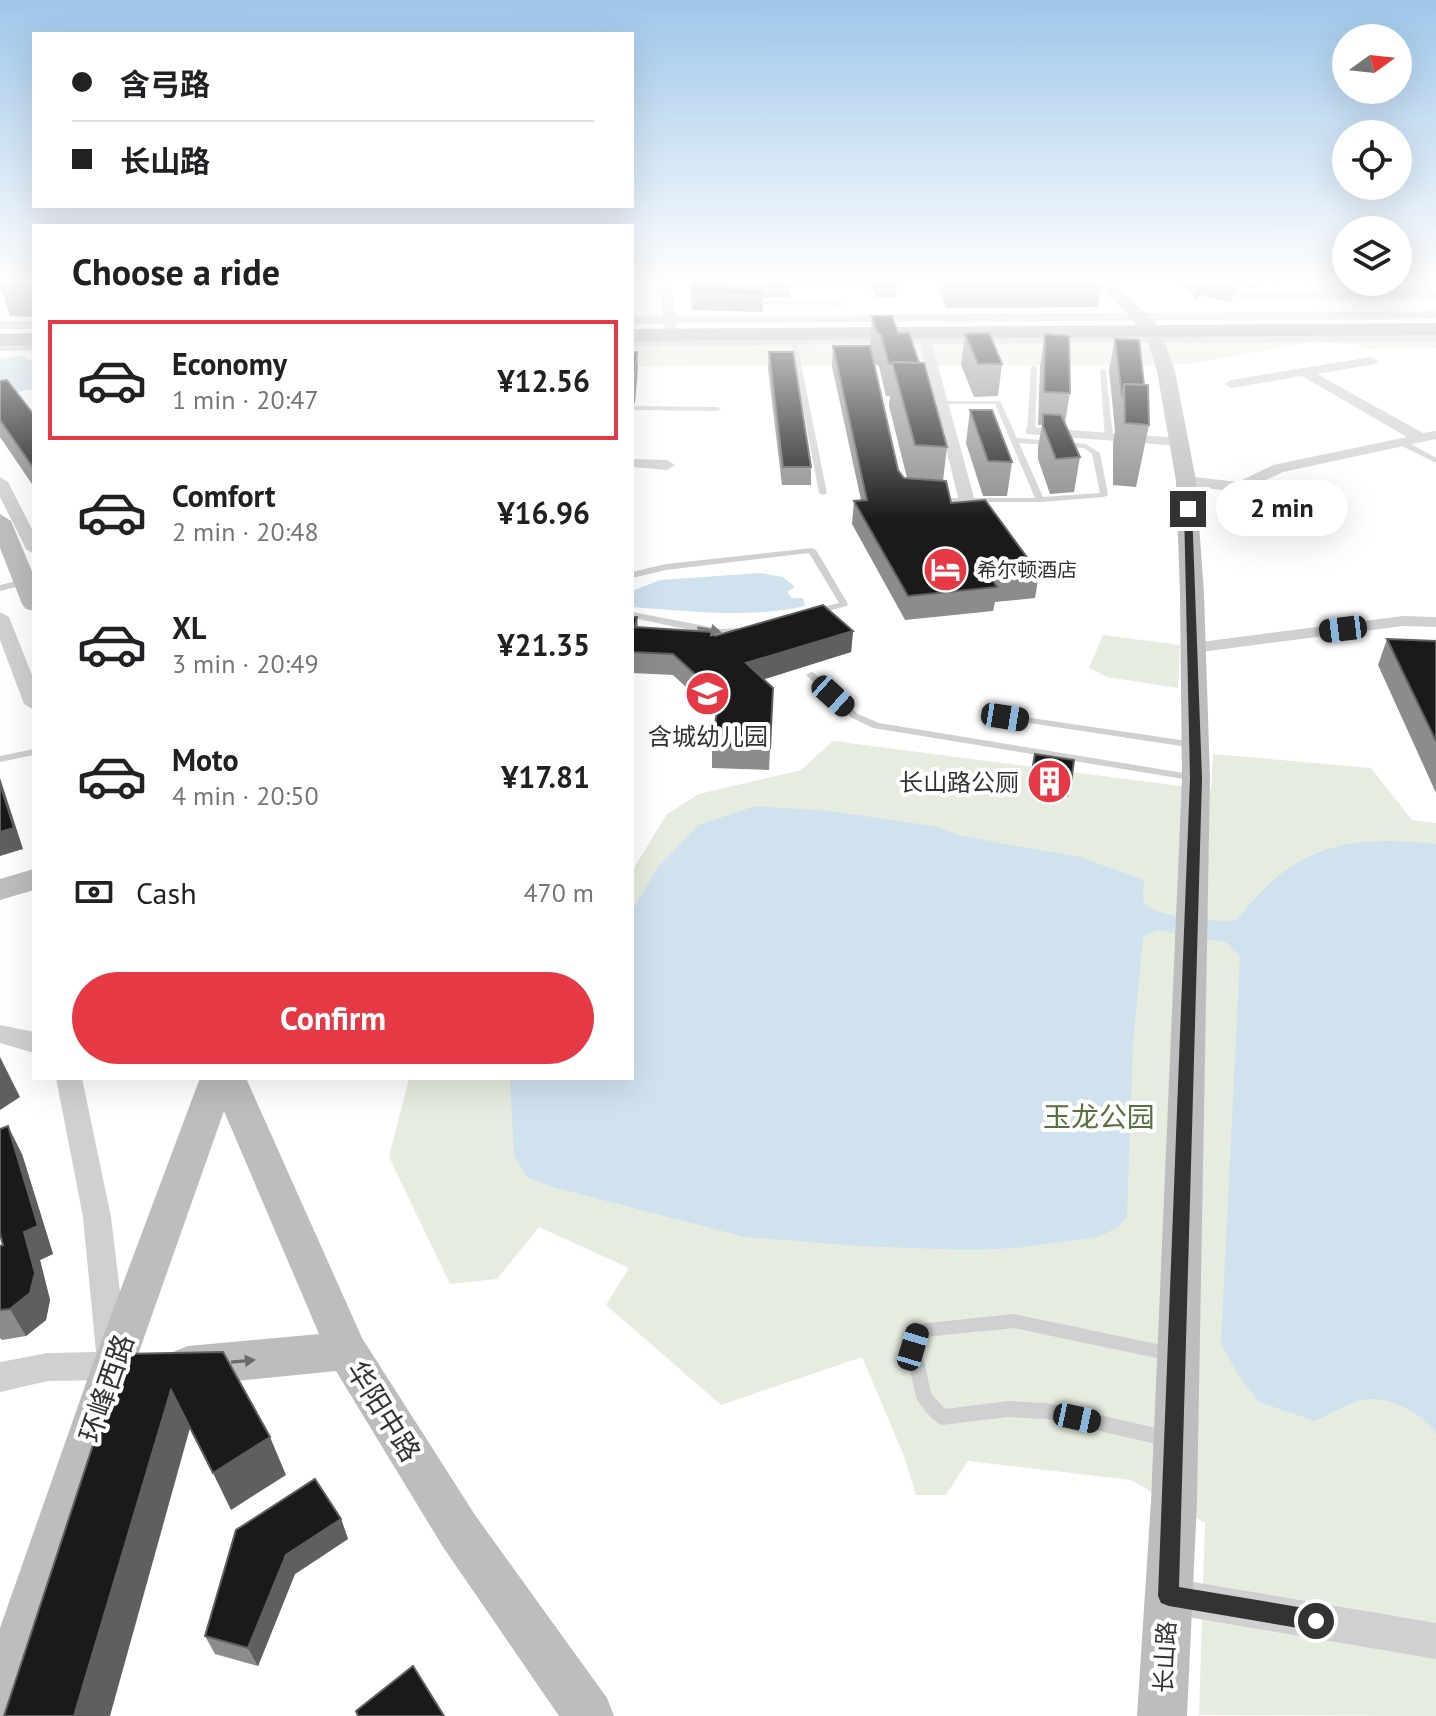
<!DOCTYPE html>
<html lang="en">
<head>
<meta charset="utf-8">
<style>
	:root { --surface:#fff; --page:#f2f2f2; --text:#202124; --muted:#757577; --line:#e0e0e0; --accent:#e63946 }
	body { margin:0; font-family:"PT Sans","Noto Sans SC",sans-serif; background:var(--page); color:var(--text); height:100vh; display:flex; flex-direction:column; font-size:30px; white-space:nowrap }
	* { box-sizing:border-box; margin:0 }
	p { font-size:26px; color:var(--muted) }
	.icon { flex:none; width:44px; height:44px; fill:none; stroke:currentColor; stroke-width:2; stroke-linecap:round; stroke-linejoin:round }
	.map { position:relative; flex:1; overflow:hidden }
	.details { position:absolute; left:32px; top:224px; width:602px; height:856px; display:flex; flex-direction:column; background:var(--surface); border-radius:0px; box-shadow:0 8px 32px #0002 }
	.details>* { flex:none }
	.top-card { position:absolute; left:32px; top:32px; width:602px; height:176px; border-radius:0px; box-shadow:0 8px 32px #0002; display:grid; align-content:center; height:176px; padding:0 40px; background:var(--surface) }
	.needle { width:52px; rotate:75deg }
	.controls { position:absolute; left:1332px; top:24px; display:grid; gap:16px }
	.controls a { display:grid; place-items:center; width:80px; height:80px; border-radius:50%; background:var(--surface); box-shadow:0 8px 32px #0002; font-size:40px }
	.end { position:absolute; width:36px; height:36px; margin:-18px; border:10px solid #333; background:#fff; box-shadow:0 0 0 4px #fff }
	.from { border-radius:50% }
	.bubble { position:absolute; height:56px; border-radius:28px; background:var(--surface); box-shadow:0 8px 32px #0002; font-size:26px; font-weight:600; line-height:56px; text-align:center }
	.car { position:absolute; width:24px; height:48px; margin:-24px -12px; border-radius:10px; box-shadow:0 0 6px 2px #0007; background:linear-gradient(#222 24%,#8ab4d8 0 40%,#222 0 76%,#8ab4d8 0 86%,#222 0) }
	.top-card b { display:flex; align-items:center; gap:28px; height:76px; font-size:30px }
	.top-card b+b { border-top:2px solid var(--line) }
	.top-card i { width:20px; height:20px; background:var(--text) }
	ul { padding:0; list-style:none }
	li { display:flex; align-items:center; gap:24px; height:120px; margin:0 16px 12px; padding:0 24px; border:4px solid transparent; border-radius:0px }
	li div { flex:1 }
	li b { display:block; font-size:30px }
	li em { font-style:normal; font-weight:600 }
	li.on { border-color:var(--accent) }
	li>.icon { width:72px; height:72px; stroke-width:1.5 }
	h2 { padding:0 40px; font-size:36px; line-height:96px }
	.pay { display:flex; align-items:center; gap:20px; height:88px; padding:0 40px; font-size:30px }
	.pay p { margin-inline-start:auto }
	.action { display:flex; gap:16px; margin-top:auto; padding:16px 40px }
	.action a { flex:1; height:92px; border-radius:48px; background:var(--accent); color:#fff; font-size:32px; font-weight:600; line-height:92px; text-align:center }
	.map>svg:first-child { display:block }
</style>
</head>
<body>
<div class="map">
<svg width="1436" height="1716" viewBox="0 0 1436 1716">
	<rect width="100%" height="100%" fill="#fff"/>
	<g fill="#e6ecdf">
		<polygon points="1398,280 1436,280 1436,289 1433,289 1434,292 1382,291 1366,282"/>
		<polygon points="1436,339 1436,348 1365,349 1356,344 1310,342 1189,364 1149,365 632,366 632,346"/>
		<polygon points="1103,635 1180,645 1178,688 1107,677 1089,668"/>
		<polygon points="833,741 1211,790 1213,754 1371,768 1412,820 1436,823 1436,1716 1199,1715 1205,1523 1131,1480 968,1461 946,1495 916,1495 904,1456 862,1357 721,1405 606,1305 629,1268 539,1227 497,1279 450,1284 389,1157 409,1078 632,1078 632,871 667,814 699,794 801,770"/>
	</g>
	<g fill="#cfe2ee">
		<polygon points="25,356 28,360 34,359 34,389 11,393 0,390 0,358"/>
		<path d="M 760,573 L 783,577 L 795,587 L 787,592 L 792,598 L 803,598 L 805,606 C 748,619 690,611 632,607 L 632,591 L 660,580 Z"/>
		<path d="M 755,806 L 831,811 L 939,827 L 961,836 L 1080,857 L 1144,880 C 1145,887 1140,898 1146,904 C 1157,918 1220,923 1237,920 C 1293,846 1346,834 1436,844 L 1436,1434 C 1424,1414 1393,1398 1370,1399 C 1354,1399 1331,1414 1315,1421 L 1259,1402 L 1238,1375 L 1221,1343 L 1240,956 L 1225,942 L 1157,930 L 1143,937 L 1133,1044 L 1127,1216 L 1117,1228 L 1097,1237 L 1017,1248 L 968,1250 L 858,1246 L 745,1237 L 553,1187 L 527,1177 L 514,1156 L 510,1078 L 632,1078 L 632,911 L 658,867 L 698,825 Z"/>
	</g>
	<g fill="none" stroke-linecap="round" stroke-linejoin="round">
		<g fill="#d0d0d0" fill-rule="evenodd">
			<polygon points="1264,280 1270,280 1290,296 1285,297"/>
			<polygon points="751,301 841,301 844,303 841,305 749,304 748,303"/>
			<polygon points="792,332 795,334 827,493 823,495 819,493 789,334"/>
			<polygon points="1034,365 1037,367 1035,431 1031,433 1027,431 1031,367"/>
			<polygon points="1103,369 1106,371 1113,437 1109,439 1105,437 1100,371"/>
			<path d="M 932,401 L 1000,401 L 1017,438 L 1086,444 L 1100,453 L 1108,495 L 1104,497 L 1040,502 L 933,502 L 932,500 L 936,498 L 1035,498 L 995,404 L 934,404 L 931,402 ZM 1019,443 L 1084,448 L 1092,454 L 1100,493 L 1043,497 Z"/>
			<polygon points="632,406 717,407 721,409 717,411 632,410"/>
			<polygon points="1398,440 1404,440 1436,458 1436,463 1398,444"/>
			<polygon points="812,548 816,550 848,604 847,606 812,615 809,614 809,610 839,603 809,553 666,570 632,578 632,572 666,564"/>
			<polygon points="25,579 28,580 28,584 0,591 0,585"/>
			<path d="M 632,612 L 721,629 L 741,628 L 745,631 C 725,641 657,622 632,618 Z"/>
			<polygon points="811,672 814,673 858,714 879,723 1196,775 1201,778 1196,781 873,728 852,718 808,677 806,675"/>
			<polygon points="1005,714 1194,742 1199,745 1194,748 1002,719 1000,717"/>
			<polygon points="34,749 34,755 0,762 0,756"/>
			<path d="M 1014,1314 L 1171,1347 L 1176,1349 L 1179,1354 L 1176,1359 L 1171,1361 L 1014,1328 L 924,1337 L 921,1347 L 931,1393 L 945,1409 L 1008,1401 L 1047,1403 L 1165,1430 L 1171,1432 L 1173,1438 L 1171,1444 L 1165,1446 L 1047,1419 L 1008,1417 L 942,1425 C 932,1421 921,1407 916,1397 L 905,1347 L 913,1326 L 918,1324 Z"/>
		</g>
		<g fill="#d0d0d0" fill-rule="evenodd">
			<polygon points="659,280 671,280 675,316 1436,311 1436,319 676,323 677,334 671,338 665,334 664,324 632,324 632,316 663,316"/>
			<polygon points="744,280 895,280 889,284 769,287"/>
			<polygon points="1210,280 1223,280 1233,288 1248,292 1436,291 1436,299 1248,300 1225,294"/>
			<rect x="0" y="321" width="34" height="8"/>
			<polygon points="923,328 927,329 930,336 1436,333 1436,341 932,344 975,501 967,506 959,501 920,344 632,346 632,338 918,336 917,332"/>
			<polygon points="34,342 34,350 0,351 0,343"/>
			<polygon points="1371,357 1378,361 1376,364 1317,374 1423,433 1436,431 1436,439 1283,472 1240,492 1186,486 1178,481 1186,476 1238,482 1273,465 1407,437 1302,376 1231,388 1224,384 1231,380"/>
			<polygon points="1031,427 1179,438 1186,442 1179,446 1026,434 1026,428"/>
			<polygon points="632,459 667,460 675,465 667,470 632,467"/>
			<polygon points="0,477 8,482 34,533 34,554 26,549 0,497"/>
			<polygon points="0,612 9,617 34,680 34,710 24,704 0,640"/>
			<polygon points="1403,616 1436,617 1436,627 1403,626 1193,653 1184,648 1193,643"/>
			<polygon points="0,1025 34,1032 34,1053 0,1043"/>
			<polygon points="56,1078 82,1078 111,1217 129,1366 124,1376 113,1380 48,1381 0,1392 0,1362 48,1353 96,1352 83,1217"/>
			<polygon points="1169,1578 1436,1623 1436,1659 1169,1614 1157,1608 1151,1596 1157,1584"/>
		</g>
		<g fill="#bdbdbd" fill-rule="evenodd">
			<polygon points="1094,280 1111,280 1159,327 1175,371 1196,481 1204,594 1210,778 1197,1501 1187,1716 1137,1716 1151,1501 1182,778 1180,594 1176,481 1157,371 1145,333"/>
			<polygon points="0,514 11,521 34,576 34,611 26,609 22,604 0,548"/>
			<polygon points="34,869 34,890 0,900 0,879"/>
			<polygon points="200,1078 246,1078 362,1338 475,1515 607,1698 614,1716 559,1716 443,1547 336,1371 188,1386 173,1380 167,1366 173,1352 188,1346 319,1334 224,1111 134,1366 25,1700 19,1716 0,1716 0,1628 92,1366"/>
		</g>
		<g fill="#ababab" fill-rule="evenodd">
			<polygon points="1436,323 1436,335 632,341 632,329"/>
			<polygon points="34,333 34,345 0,346 0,334"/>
		</g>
	</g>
	<g fill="#8c8c8c" fill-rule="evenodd">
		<polygon points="0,280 34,280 34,317 10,316 0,286"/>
		<polygon points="688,280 761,280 761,289 762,289 761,280 786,280 790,287 790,298 765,298 763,292 763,312 692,310"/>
		<polygon points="871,280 893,280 897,287 896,297 876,297 870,287"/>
		<polygon points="939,280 1094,280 1102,287 1098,307 946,308 939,288"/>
		<polygon points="1177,280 1262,280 1260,289 1235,285 1231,303 1200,295 1195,298"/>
		<path d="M 872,316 L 898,333 L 947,447 L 943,481 L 951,503 L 1039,574 L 1035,598 L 995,602 L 993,611 L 905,620 L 852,524 L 854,501 L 861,500 L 832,366 L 833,346 L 870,346 ZM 871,351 L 875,364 L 879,366 L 886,396 L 890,396 L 889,406 L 907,478 L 904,478 L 898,470 Z"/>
		<polygon points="965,334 1002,364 998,396 974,397 961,365"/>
		<polygon points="1045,334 1070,393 1065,423 1080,457 1074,492 1050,494 1038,459 1038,447 1042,425 1038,425 1040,366"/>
		<polygon points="1115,339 1149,425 1136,487 1113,485 1113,444 1115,430 1109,370"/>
		<polygon points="769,352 811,467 811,485 782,485 768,369"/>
		<polygon points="0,381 34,415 34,487 0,437"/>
		<polygon points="970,410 1012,462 1007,496 983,496 966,443"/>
		<polygon points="632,617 637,617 638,627 715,636 853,631 851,652 763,679 773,688 769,770 712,768 712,746 716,715 673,675 632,673"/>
		<polygon points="1387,639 1436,641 1436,793 1378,665"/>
		<polygon points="1035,754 1071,783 1068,797 1028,790"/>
		<polygon points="22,1154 53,1254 40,1260 50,1300 46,1320 26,1336 2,1340 0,1338 0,1246 3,1245"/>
		<polygon points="341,1519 348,1539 295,1574 258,1666 215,1654 205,1636"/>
	</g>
	<g fill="#5f5f5f">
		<polygon points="1199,280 1204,280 1200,295 1195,298"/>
		<polygon points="637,352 638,368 635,403 632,403 632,386"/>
		<polygon points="853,631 851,652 746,685 746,663"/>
		<polygon points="0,778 23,849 0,856"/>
		<polygon points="0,1057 20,1097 0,1110"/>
		<polygon points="8,1126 22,1154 53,1254 40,1260 50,1300 46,1320 26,1336 10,1309 24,1232"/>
		<polygon points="171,1390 190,1428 110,1716 74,1716"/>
		<polygon points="270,1437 286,1475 231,1510 213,1473"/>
		<polygon points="341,1519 348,1539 295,1574 258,1666 248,1648 286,1555"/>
	</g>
	<g fill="#1a1a1a" stroke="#5f5f5f" stroke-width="2">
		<polygon points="690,280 761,280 733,280 730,285 735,289 762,289 763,295 692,292"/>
		<polygon points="762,280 786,280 790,287 766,287"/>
		<polygon points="872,280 893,280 897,287 876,287"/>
		<polygon points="945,280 1094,280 1102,287 948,288"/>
		<polygon points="872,316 892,316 898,333 909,333 919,363 892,362 893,364 889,364 881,335 877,332"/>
		<polygon points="989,333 1002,364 978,364 965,334"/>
		<polygon points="1045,334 1069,336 1070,393 1044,392"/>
		<polygon points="1115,339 1139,340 1144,385 1124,384 1122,397"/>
		<polygon points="833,346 870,346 898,470 904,478 946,481 951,503 985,500 1039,574 992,579 997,587 908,596 854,501 867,500"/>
		<polygon points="632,352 637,352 634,386 632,386"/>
		<polygon points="769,352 793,352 811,467 783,467"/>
		<polygon points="892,362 924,363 947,447 915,445"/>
		<polygon points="7,380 34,415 34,469 0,420 0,381"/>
		<polygon points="1124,384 1148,385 1149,425 1125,423"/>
		<polygon points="970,410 992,410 1012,462 988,461"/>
		<polygon points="1043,414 1061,415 1080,457 1056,459 1043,426"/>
		<polygon points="823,605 853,631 746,663 773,688 770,748 712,746 719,696 673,654 632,652 632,617 637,617 635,627 711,632 715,636"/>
		<polygon points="1387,639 1436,641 1436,741"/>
		<polygon points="1035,754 1074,760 1071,783 1031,776"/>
		<polygon points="0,784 14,828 0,832"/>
		<polygon points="8,1126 38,1226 24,1232 35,1273 30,1293 10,1309 0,1310 0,1246 3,1245 0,1234 0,1129"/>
		<polygon points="223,1352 270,1437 213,1473 171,1390 74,1716 4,1716 123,1354"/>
		<polygon points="315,1479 341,1519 286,1555 248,1648 205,1636 236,1530"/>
		<polygon points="413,1666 444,1716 358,1716 356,1711"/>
	</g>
	<defs><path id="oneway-solid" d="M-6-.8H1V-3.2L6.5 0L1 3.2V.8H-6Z" transform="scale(2)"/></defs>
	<use fill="#7a7a7a" href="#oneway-solid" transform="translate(709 630) rotate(11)"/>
	<use fill="#6a6a6a" href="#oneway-solid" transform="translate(243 1361) rotate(-5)"/>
	<linearGradient id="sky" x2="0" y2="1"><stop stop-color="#9ec6ea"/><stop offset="0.54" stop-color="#fff"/><stop offset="1" stop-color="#fff" stop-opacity="0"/></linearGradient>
	<rect width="1436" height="520" fill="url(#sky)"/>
	<polygon fill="#333" points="1184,507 1192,509 1202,778 1179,1587 1316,1610 1324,1613 1327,1621 1324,1628 1316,1631 1169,1606 1161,1603 1158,1596 1190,778"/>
	<defs>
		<symbol id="hotel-disc" viewBox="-11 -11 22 22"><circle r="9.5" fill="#e63946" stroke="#fff"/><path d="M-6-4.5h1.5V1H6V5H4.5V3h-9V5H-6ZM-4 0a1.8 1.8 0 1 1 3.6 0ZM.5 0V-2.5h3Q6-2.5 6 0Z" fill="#fff"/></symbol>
		<symbol id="school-disc" viewBox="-11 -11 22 22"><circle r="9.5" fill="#e63946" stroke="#fff"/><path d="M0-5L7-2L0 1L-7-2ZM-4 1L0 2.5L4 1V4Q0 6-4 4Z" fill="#fff"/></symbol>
		<symbol id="building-disc" viewBox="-11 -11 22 22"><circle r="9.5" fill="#e63946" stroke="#fff"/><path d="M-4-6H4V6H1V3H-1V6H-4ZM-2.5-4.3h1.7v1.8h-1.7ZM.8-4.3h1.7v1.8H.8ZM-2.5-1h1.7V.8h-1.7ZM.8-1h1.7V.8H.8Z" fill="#fff"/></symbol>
	</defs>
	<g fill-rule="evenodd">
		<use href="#hotel-disc" x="920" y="544" width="51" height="51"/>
		<use href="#school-disc" x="682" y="668" width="51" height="51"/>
		<use href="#building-disc" x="1024" y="756" width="51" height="51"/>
	</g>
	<g text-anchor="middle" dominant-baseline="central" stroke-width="8" stroke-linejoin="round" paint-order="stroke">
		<g font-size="20" fill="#333" stroke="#fff" text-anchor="start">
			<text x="977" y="570">希尔顿酒店</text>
		</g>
		<g font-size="24" fill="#333" stroke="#fff">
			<text x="708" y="736">含城幼儿园</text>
			<text x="1019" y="782" text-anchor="end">长山路公厕</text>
		</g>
		<g font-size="24" fill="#333" stroke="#fff">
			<text transform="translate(1165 1657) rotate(-87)">长山路</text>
		</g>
		<g font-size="28" fill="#56703f" stroke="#fff">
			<text x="1099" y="1116">玉龙公园</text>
		</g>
		<g font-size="28" fill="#333" stroke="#fff">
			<text transform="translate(106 1388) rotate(-71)">环峰西路</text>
			<text transform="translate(384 1411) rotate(58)">华阳中路</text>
		</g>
	</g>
</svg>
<div class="controls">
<a><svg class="needle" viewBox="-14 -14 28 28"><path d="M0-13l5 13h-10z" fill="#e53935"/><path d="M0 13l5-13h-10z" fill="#757577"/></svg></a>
<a><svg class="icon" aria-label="locate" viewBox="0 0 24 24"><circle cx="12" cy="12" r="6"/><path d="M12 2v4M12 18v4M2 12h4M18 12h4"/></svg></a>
<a><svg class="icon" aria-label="layers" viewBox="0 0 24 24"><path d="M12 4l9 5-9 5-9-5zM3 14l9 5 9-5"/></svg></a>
</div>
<i class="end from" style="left:1316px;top:1621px"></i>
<i class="end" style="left:1188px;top:509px"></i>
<div class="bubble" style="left:1216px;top:480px;width:132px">2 min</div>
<i class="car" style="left:1343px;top:629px;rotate:263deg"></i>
<i class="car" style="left:833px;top:696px;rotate:132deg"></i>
<i class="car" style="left:1005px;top:717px;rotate:99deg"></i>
<i class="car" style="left:913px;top:1347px;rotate:17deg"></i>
<i class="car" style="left:1077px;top:1418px;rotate:102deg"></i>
<div class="top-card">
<b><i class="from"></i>含弓路</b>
<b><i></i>长山路</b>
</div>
<section class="details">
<h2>Choose a ride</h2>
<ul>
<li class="on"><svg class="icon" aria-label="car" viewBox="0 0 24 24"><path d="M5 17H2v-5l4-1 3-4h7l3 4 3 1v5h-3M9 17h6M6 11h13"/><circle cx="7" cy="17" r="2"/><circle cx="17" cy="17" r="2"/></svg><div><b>Economy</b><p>1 min · 20:47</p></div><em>¥12.56</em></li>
<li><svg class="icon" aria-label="car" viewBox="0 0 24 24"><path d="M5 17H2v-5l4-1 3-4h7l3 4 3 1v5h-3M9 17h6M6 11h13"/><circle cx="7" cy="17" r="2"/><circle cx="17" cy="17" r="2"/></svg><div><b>Comfort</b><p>2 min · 20:48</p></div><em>¥16.96</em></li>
<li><svg class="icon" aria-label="car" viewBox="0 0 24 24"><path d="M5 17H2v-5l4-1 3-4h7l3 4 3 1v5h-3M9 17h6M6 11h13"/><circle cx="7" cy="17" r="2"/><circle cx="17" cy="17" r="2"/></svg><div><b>XL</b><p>3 min · 20:49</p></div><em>¥21.35</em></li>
<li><svg class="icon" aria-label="car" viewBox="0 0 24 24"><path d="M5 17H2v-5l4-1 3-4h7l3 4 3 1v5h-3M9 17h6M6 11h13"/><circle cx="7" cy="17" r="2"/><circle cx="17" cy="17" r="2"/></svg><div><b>Moto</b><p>4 min · 20:50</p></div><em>¥17.81</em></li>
</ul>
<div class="pay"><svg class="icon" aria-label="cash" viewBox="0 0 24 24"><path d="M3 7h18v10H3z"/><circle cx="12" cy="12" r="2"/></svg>Cash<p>470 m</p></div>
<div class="action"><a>Confirm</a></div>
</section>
</div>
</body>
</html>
